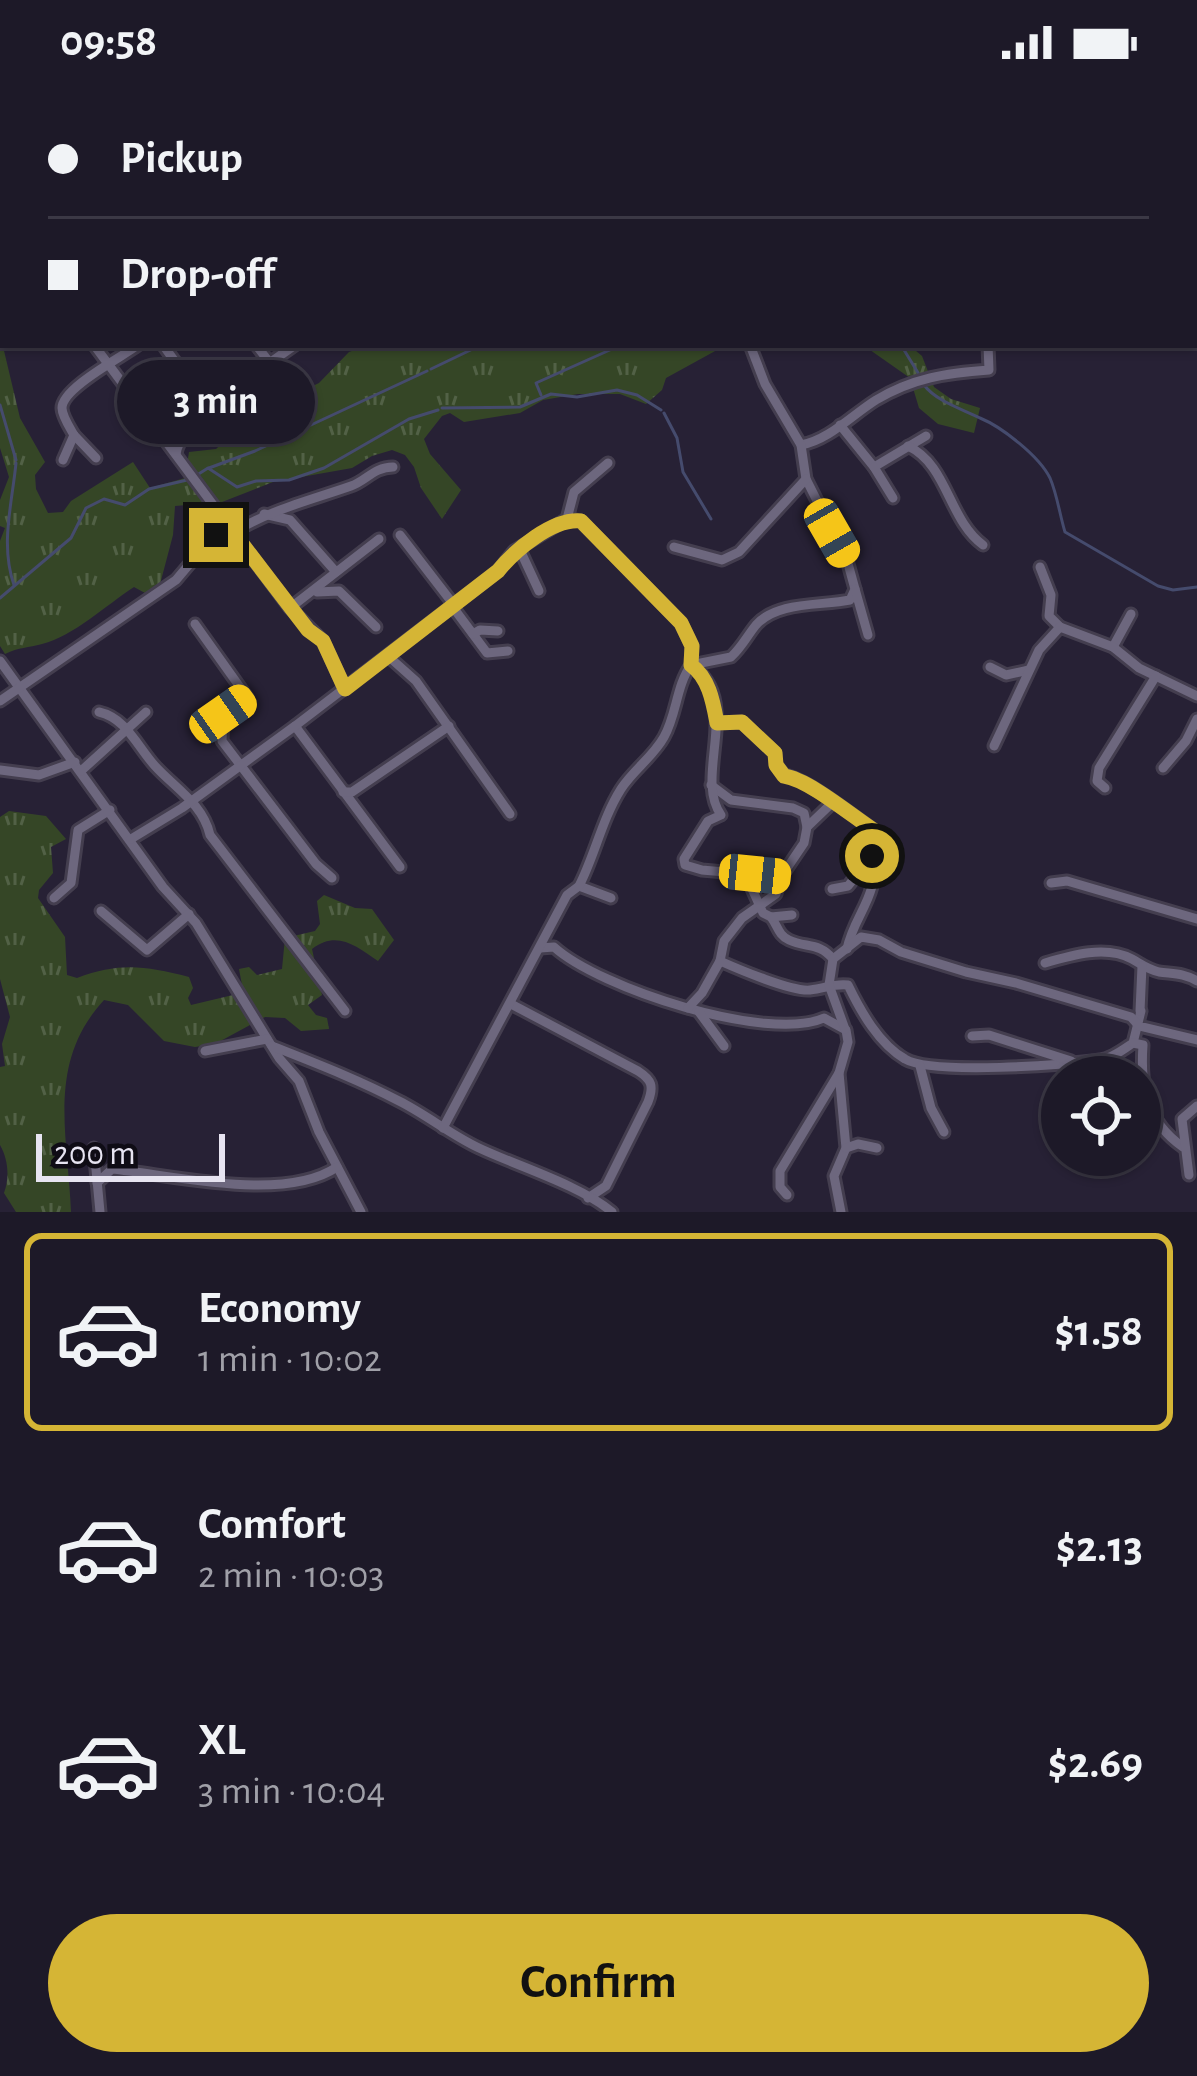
<!DOCTYPE html>
<html lang="en">
<head>
<meta charset="utf-8">
<style>
	:root { --surface:#1d1928; --page:#2a2634; --text:#f1f3f6; --muted:#a0a0a8; --line:#3b3845; --accent:#d5b535 }
	body { margin:0; font-family:"Alegreya Sans",sans-serif; background:var(--page); color:var(--text); height:100vh; display:flex; flex-direction:column; font-size:45px; white-space:nowrap }
	* { box-sizing:border-box; margin:0 }
	p { font-size:39px; color:var(--muted) }
	.icon { flex:none; width:66px; height:66px; fill:none; stroke:currentColor; stroke-width:2; stroke-linecap:round; stroke-linejoin:round }
	.map { position:relative; height:1128px; overflow:hidden }
	.panel { display:flex; flex-direction:column; background:var(--surface); flex:1 }
	.panel>* { flex:none }
	.hud { position:absolute; left:0px; top:0px; width:1197px; height:264px; box-shadow:0 3px 9px #0004,0 0 0 3px var(--line); display:grid; align-content:center; height:264px; padding:0 48px; background:var(--surface) }
	.controls { position:absolute; left:1041px; top:972px; display:grid; gap:24px }
	.controls a { display:grid; place-items:center; width:120px; height:120px; border-radius:50%; background:var(--surface); box-shadow:0 3px 9px #0004,0 0 0 3px var(--line); font-size:60px }
	.scale { position:absolute; left:36px; bottom:30px; width:189px; box-sizing:border-box; padding-left:12px; border:6px solid #e7e4f1; border-top:0; font-size:33px; line-height:42px; white-space:nowrap; color:#e7e4f1; -webkit-text-stroke:9px #0f0c15; paint-order:stroke }
	.end { position:absolute; width:54px; height:54px; margin:-27px; border:15px solid #d5b535; background:#111; box-shadow:0 0 0 6px #111 }
	.from { border-radius:50% }
	.bubble { position:absolute; height:84px; border-radius:42px; background:var(--surface); box-shadow:0 3px 9px #0004,0 0 0 3px var(--line); font-size:39px; font-weight:700; line-height:84px; text-align:center }
	.car { position:absolute; width:36px; height:72px; margin:-36px -18px; border-radius:15px; box-shadow:0 0 9px 3px #0007; background:linear-gradient(#f5c518 24%,#345 0 40%,#f5c518 0 76%,#345 0 86%,#f5c518 0) }
	.hud b { display:flex; align-items:center; gap:42px; height:114px; font-size:45px }
	.hud b+b { border-top:3px solid var(--line) }
	.hud i { width:30px; height:30px; background:var(--text) }
	ul { padding:21px 0 0; list-style:none }
	li { display:flex; align-items:center; gap:36px; height:198px; margin:0 24px 18px; padding:0 24px; border:6px solid transparent; border-radius:18px }
	li div { flex:1 }
	li b { display:block; font-size:45px }
	li em { font-style:normal; font-weight:700 }
	li.current { border-color:var(--accent) }
	li>.icon { width:108px; height:108px; stroke-width:1.5 }
	.primary-button { display:flex; gap:24px; margin-top:auto; padding:24px 48px }
	.primary-button a { flex:1; height:138px; border-radius:72px; background:var(--accent); color:#111; font-size:48px; font-weight:700; line-height:138px; text-align:center }
	.status { display:flex; justify-content:space-between; align-items:center; height:84px; padding:0 60px; background:var(--surface); direction:ltr }
	.status svg { height:33px; fill:currentColor }
	.map>svg:first-child { display:block }
</style>
</head>
<body>
<div class="status"><b>09:58</b><svg viewBox="0 0 49 12"><path d="M0 12V9h3v3zM5 12V6h3v6zM10 12V3h3v9zM15 12V0h3v12zM26 1h20v11H26zM47 4h2v5h-2z"/></svg></div>
<div class="map">
<svg width="1197" height="1128" viewBox="0 0 1197 1128">
	<defs>
		<pattern id="grass-tufts" width="24" height="20" patternUnits="userSpaceOnUse" patternTransform="scale(3)"><rect width="24" height="20" fill="#354626"/><path d="M3 7l-1-3M5 7V3M7 7l1-3M15 17l-1-3M17 17v-4M19 17l1-3" fill="none" stroke="#526146"/></pattern>
	</defs>
	<rect width="100%" height="100%" fill="#272135"/>
	<g fill="url(#grass-tufts)">
		<path d="M 0,250 L 20,334 L 45,378 L 35,391 L 36,405 L 48,429 L 63,428 L 71,417 L 133,378 L 150,404 L 185,394 L 189,368 L 216,365 L 254,331 L 319,299 L 349,268 L 369,261 L 527,261 L 539,265 L 549,261 L 726,261 L 666,294 L 662,306 L 646,320 L 620,310 L 578,310 L 543,316 L 520,329 L 464,338 L 450,329 L 442,332 L 424,355 L 430,370 L 461,406 L 442,435 L 421,404 L 414,383 L 405,371 L 392,366 L 372,372 L 352,384 L 273,398 L 222,418 L 175,422 L 173,451 L 159,504 L 145,509 L 134,503 C 106,521 74,552 42,560 C 28,564 19,563 5,570 L 0,562 L 0,457 L 5,444 L 0,442 L 0,416 L 9,393 L 0,364 Z"/>
		<polygon points="863,261 909,261 922,272 934,303 951,315 980,324 974,349 938,340 919,324 910,294"/>
		<path d="M 9,727 L 46,732 L 66,755 L 51,763 L 53,789 L 39,806 L 38,814 L 65,853 L 67,891 L 77,894 C 120,878 145,882 189,893 L 193,904 L 188,914 L 191,921 L 233,911 L 242,901 L 239,885 L 249,883 L 257,891 L 282,885 L 285,854 L 315,847 L 320,840 L 317,817 L 324,811 L 355,824 L 372,825 L 394,856 L 378,877 C 356,862 337,846 312,865 L 322,911 L 308,921 L 316,931 L 327,934 L 329,945 L 301,947 L 285,934 L 265,933 L 215,960 L 195,963 L 164,957 L 128,921 L 104,916 C 46,979 68,1051 71,1128 L 16,1128 L 4,1109 C 10,1093 8,1075 0,1061 L 0,983 L 5,982 L 2,960 L 10,933 L 0,895 L 0,733 Z"/>
	</g>
	<g fill="none" stroke-linecap="round" stroke-linejoin="round">
		<g stroke="#454b6d" stroke-width="3">
			<polyline points="458,0 459,3"/>
			<polyline points="1066,3 1066,0"/>
			<polyline points="901,261 920,292"/>
			<polyline points="431,285 481,261"/>
			<path d="M 924,301 C 936,317 962,325 980,334 C 1002,343 1039,372 1050,394 C 1057,410 1060,432 1065,448 L 1158,502 L 1173,506 L 1197,503"/>
			<polyline points="541,311 536,299 621,261"/>
			<polyline points="0,321 16,376"/>
			<polyline points="442,324 520,323 551,310 577,313 617,306 637,311 661,326"/>
			<polyline points="664,329 677,354 683,388 711,435"/>
			<polyline points="209,384 255,367 427,287"/>
			<polyline points="197,391 208,384 237,403 256,397 289,396 324,384 409,335 438,326"/>
			<path d="M 14,501 C 0,461 12,420 16,379"/>
			<polyline points="0,514 71,454 86,424 104,415 125,421 149,405 187,396"/>
		</g>
		<defs>
			<g id="minor">
				<polyline points="65,0 72,3"/>
				<polyline points="228,0 229,3"/>
				<polyline points="375,0 376,3"/>
				<polyline points="670,0 670,3"/>
				<polyline points="860,0 860,3"/>
				<polyline points="13,3 15,0"/>
				<polyline points="304,3 304,0"/>
				<polyline points="507,3 507,0"/>
				<polyline points="608,3 608,0"/>
				<polyline points="727,3 727,0"/>
				<polyline points="961,3 961,0"/>
				<polyline points="0,29 3,22"/>
				<polyline points="0,131 3,136"/>
				<polyline points="94,261 290,524 323,557 345,605"/>
				<polyline points="163,261 210,326"/>
				<polyline points="256,261 270,279"/>
				<polyline points="840,341 874,383 926,352"/>
				<polyline points="74,351 96,374"/>
				<path d="M 801,361 C 829,356 852,331 876,316 C 913,294 946,289 989,286 L 988,261"/>
				<path d="M 908,362 C 948,381 948,435 983,461"/>
				<path d="M 176,370 C 181,334 265,283 295,261"/>
				<path d="M 63,376 L 74,351 C 70,344 62,332 62,324 C 62,304 122,273 138,261"/>
				<polyline points="874,383 893,414"/>
				<polyline points="264,430 290,436 336,488"/>
				<path d="M 567,435 L 581,437 L 681,539 L 692,562 L 691,581 L 731,573 C 742,563 747,552 756,541 C 777,517 821,522 850,516 L 855,505 L 847,476 L 806,395 L 801,361 L 765,300 L 750,261"/>
				<path d="M 234,448 C 273,425 308,417 351,402 C 366,397 374,383 393,383"/>
				<polyline points="400,451 454,521"/>
				<polyline points="674,463 722,476 739,468 806,395"/>
				<polyline points="520,466 539,507"/>
				<polyline points="1040,483 1051,511 1049,532 1060,543"/>
				<polyline points="855,505 868,551"/>
				<polyline points="317,508 339,507 376,543"/>
				<polyline points="452,522 487,569 508,567"/>
				<polyline points="290,524 379,455"/>
				<polyline points="195,540 247,613 223,630 222,657 316,780 332,794"/>
				<polyline points="473,550 480,546 498,547"/>
				<polyline points="1113,563 1131,530"/>
				<polyline points="388,572 416,597 510,730"/>
				<polyline points="0,577 163,803 196,839 279,974 299,997 319,1048 361,1128"/>
				<polyline points="990,583 1006,591 1029,586"/>
				<polyline points="0,617 176,496 209,457 231,444"/>
				<path d="M 99,628 C 126,634 137,662 155,682 C 175,704 203,720 210,751 L 345,927"/>
				<path d="M 717,639 L 742,638 L 775,669 L 776,681 L 784,691 C 812,696 863,741 889,756 L 884,770 L 872,772 L 848,802 L 832,805"/>
				<polyline points="295,642 400,783"/>
				<polyline points="994,662 1039,566 1060,543 1113,563 1139,584 1197,612"/>
				<polyline points="1163,684 1186,657 1197,635"/>
				<polyline points="0,686 39,691 75,678"/>
				<polyline points="81,687 146,628"/>
				<polyline points="711,701 731,716 793,724 804,729 807,743"/>
				<polyline points="1105,704 1097,697 1099,684 1156,592"/>
				<polyline points="343,708 352,708 449,642"/>
				<polyline points="131,755 182,724 295,642 498,487 514,467 567,435 574,408 608,379"/>
				<path d="M 756,790 L 752,805 L 763,829 L 771,833 C 778,842 778,851 789,856 C 806,864 819,858 833,875"/>
				<polyline points="1051,799 1067,797 1197,835"/>
				<polyline points="579,802 611,814"/>
				<polyline points="54,814 71,799 78,746 110,726"/>
				<polyline points="101,827 147,866 189,830"/>
				<polyline points="771,833 792,831"/>
				<path d="M 540,864 L 554,863 C 599,904 768,959 824,934 L 846,946 L 848,958 L 839,989 L 846,1064 L 834,1092 L 841,1128"/>
				<path d="M 847,865 C 854,830 881,811 872,772"/>
				<polyline points="720,877 724,857 742,834 776,810 781,793 804,759 807,743 832,719"/>
				<path d="M 1045,879 C 1072,871 1106,861 1132,875 C 1141,880 1147,885 1159,888 C 1173,890 1184,889 1197,897"/>
				<path d="M 511,920 L 638,987 C 652,996 654,1002 648,1018 L 606,1102 L 588,1114"/>
				<path d="M 688,924 L 702,909 L 720,877 C 738,885 792,908 810,906 C 824,905 834,899 848,901 C 861,928 879,960 905,975 C 931,991 1067,981 1100,976 C 1111,975 1124,965 1133,959 L 1141,927"/>
				<polyline points="1140,927 1142,882"/>
				<polyline points="699,928 724,962"/>
				<polyline points="845,945 829,901 833,875 861,853 879,856 901,868 966,888 1016,899 1131,933 1139,942 1197,956"/>
				<polyline points="972,952 989,951 1071,977"/>
				<path d="M 1133,959 L 1143,961 C 1140,1004 1147,1038 1183,1063"/>
				<path d="M 272,962 C 315,979 357,995 399,1017 C 427,1031 451,1051 479,1064 C 517,1082 580,1101 612,1128"/>
				<polyline points="205,967 267,955"/>
				<polyline points="920,982 931,1024 944,1048"/>
				<path d="M 443,1044 L 567,811 L 579,802 C 595,771 602,735 621,705 C 633,686 653,673 664,653 C 677,630 676,602 691,581 C 744,617 693,692 721,731 L 708,737 L 684,775 L 685,781 L 702,786 L 781,793"/>
				<polyline points="94,1064 100,1128"/>
				<polyline points="846,1064 858,1060 877,1064"/>
				<polyline points="1189,1091 1182,1035 1197,1022"/>
				<path d="M 97,1099 L 112,1085 C 173,1091 284,1119 337,1083"/>
				<polyline points="787,1111 780,1103 780,1087 839,989"/>
			</g>
			<g id="highway">
				<polyline points="1114,0 1122,3"/>
				<polyline points="149,3 152,0"/>
				<polyline points="742,3 818,0"/>
				<polyline points="1194,40 1197,42"/>
				<polyline points="0,119 3,117"/>
			</g>
		</defs>
		<use href="#minor" stroke="#443e4f" stroke-width="15"/>
		<use href="#highway" stroke="#443e4f" stroke-width="22"/>
		<use href="#minor" stroke="#6d677e" stroke-width="9"/>
		<use href="#highway" stroke="#db7d70" stroke-width="16"/>
	</g>
	<g fill="none" stroke-linecap="round" stroke-linejoin="round">
		<path stroke="#d5b535" stroke-width="15" d="M 216,451 L 230,444 L 308,546 L 323,557 L 345,605 L 498,487 C 515,466 553,434 581,437 L 681,539 L 692,562 L 691,581 C 709,594 713,618 717,639 L 742,638 L 775,669 L 776,681 L 784,692 C 812,696 862,741 889,756 L 884,770 L 872,772"/>
	</g>
</svg>
<div class="controls">
<a><svg class="icon" aria-label="locate" viewBox="0 0 24 24"><circle cx="12" cy="12" r="6"/><path d="M12 2v4M12 18v4M2 12h4M18 12h4"/></svg></a>
</div>
<div class="scale">200 m</div>
<i class="end from" style="left:872px;top:772px"></i>
<i class="end" style="left:216px;top:451px"></i>
<div class="bubble" style="left:117px;top:276px;width:198px">3 min</div>
<i class="car" style="left:832px;top:449px;rotate:150deg"></i>
<i class="car" style="left:223px;top:630px;rotate:55deg"></i>
<i class="car" style="left:755px;top:790px;rotate:96deg"></i>
<div class="hud">
<b><i class="from"></i>Pickup</b>
<b><i></i>Drop-off</b>
</div>
</div>
<section class="panel">
<ul>
<li class="current"><svg class="icon" aria-label="car" viewBox="0 0 24 24"><path d="M5 17H2v-5l4-1 3-4h7l3 4 3 1v5h-3M9 17h6M6 11h13"/><circle cx="7" cy="17" r="2"/><circle cx="17" cy="17" r="2"/></svg><div><b>Economy</b><p>1 min · 10:02</p></div><em>$1.58</em></li>
<li><svg class="icon" aria-label="car" viewBox="0 0 24 24"><path d="M5 17H2v-5l4-1 3-4h7l3 4 3 1v5h-3M9 17h6M6 11h13"/><circle cx="7" cy="17" r="2"/><circle cx="17" cy="17" r="2"/></svg><div><b>Comfort</b><p>2 min · 10:03</p></div><em>$2.13</em></li>
<li><svg class="icon" aria-label="car" viewBox="0 0 24 24"><path d="M5 17H2v-5l4-1 3-4h7l3 4 3 1v5h-3M9 17h6M6 11h13"/><circle cx="7" cy="17" r="2"/><circle cx="17" cy="17" r="2"/></svg><div><b>XL</b><p>3 min · 10:04</p></div><em>$2.69</em></li>
</ul>
<div class="primary-button"><a>Confirm</a></div>
</section>
</body>
</html>
